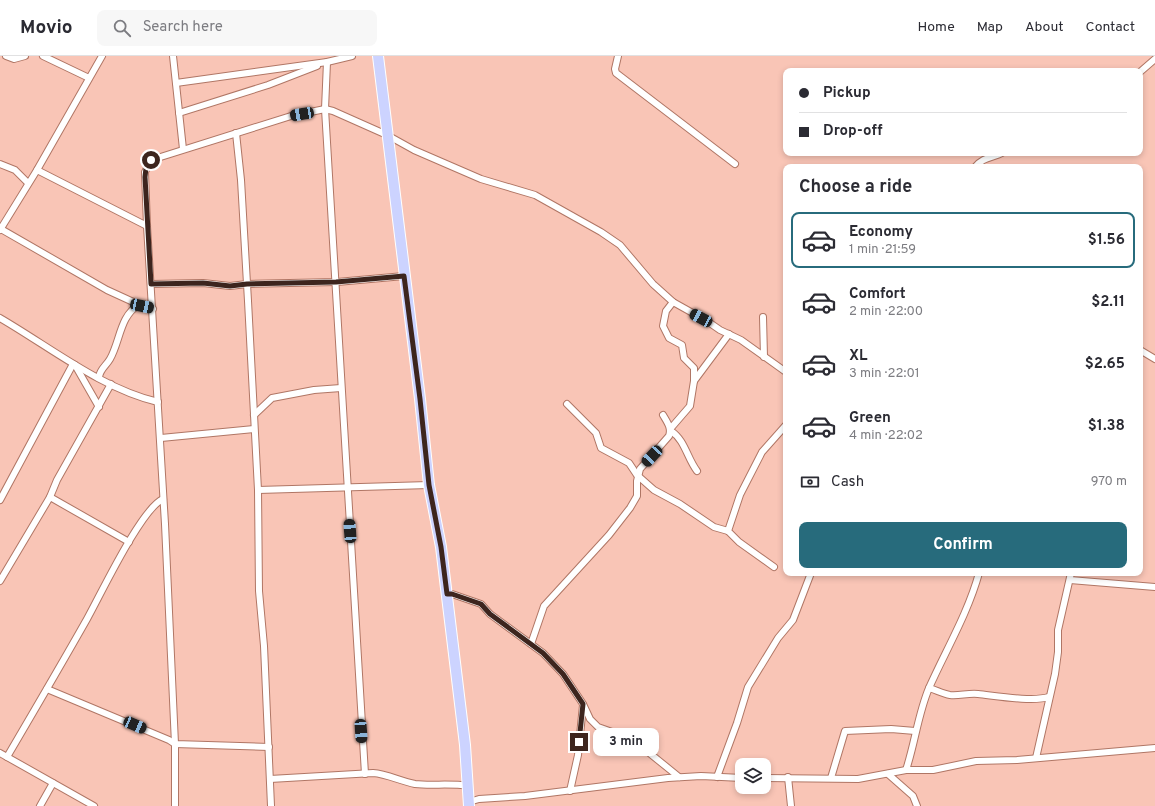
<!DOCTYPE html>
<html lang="en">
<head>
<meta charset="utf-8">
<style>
	:root { --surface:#fff; --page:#f7f7f7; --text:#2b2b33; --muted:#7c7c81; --line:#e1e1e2; --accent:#276b7c }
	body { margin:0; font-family:Overpass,sans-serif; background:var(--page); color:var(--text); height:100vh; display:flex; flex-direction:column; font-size:15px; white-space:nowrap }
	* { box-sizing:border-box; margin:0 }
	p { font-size:13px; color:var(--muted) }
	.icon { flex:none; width:22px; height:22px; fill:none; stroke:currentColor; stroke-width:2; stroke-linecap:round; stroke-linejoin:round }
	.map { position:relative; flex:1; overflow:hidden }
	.drawer { position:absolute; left:783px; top:108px; width:360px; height:412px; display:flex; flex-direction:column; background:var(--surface); border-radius:8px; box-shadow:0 2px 6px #0003 }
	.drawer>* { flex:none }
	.banner { position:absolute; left:783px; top:12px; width:360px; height:88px; border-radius:8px; box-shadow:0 2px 6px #0003; display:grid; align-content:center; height:88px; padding:0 16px; background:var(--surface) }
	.fabs { position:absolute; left:735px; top:702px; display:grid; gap:8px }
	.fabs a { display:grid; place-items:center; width:36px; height:36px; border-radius:8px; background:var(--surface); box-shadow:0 2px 6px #0003; font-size:20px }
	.end { position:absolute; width:18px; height:18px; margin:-9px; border:5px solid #3d251e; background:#fff; box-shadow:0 0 0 2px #fff }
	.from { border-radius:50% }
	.bubble { position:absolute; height:28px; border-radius:8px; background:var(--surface); box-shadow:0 2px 6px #0003; font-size:13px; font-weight:700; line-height:28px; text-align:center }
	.car { position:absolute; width:12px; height:24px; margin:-12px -6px; border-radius:5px; box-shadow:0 0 3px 1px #0007; background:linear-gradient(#222 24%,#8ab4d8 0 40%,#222 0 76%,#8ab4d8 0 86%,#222 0) }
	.banner b { display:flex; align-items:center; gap:14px; height:38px; font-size:15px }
	.banner b+b { border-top:1px solid var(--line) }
	.banner i { width:10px; height:10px; background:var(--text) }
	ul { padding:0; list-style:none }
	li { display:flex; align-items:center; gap:12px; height:56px; margin:0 8px 6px; padding:0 8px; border:2px solid transparent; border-radius:8px }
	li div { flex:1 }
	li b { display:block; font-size:15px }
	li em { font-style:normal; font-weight:700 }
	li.active { border-color:var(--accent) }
	li>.icon { width:36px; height:36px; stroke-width:1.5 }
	h2 { padding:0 16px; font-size:18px; line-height:48px }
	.pay { display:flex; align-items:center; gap:10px; height:44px; padding:0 16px; font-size:15px }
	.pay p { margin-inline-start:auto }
	.cta { display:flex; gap:8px; margin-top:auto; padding:8px 16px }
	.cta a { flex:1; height:46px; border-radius:8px; background:var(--accent); color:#fff; font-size:16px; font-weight:700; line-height:46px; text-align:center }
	header { display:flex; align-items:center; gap:24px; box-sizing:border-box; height:56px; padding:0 20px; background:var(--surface); border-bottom:1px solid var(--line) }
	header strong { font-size:19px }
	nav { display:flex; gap:22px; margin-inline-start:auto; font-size:14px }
	.search { width:280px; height:36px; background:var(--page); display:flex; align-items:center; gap:10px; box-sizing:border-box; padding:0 14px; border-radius:8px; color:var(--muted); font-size:15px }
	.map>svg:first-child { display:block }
</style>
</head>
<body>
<header>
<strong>Movio</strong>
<div class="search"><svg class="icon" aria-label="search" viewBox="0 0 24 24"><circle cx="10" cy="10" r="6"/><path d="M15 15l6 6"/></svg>Search here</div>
<nav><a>Home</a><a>Map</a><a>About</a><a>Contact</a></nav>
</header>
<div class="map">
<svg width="1155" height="750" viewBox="0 0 1155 750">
	<rect width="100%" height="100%" fill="#f9c5b6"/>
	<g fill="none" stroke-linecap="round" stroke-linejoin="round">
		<defs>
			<g id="minor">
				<polyline points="6,0 14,3 25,0"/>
				<polyline points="43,0 89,22"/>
				<polyline points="173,0 183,93"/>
				<polyline points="618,0 615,13 616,17 735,108"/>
				<polyline points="327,6 325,53 365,718"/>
				<polyline points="1140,16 1155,3"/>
				<polyline points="176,27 327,6 352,0"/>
				<polyline points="179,57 268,29 317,10"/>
				<polyline points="236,77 241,124 248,245 258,434 259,535 264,590 271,750"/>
				<polyline points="0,108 15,114 28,127"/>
				<path d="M 975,111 C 983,101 992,102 1002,97"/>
				<polyline points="37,114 147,170"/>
				<polyline points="1,173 107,234 142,250 153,253"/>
				<polyline points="0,174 37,114 102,0"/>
				<polyline points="151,228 203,227 230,230 247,228 337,226 404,220"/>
				<polyline points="673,246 666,255 663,270 669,282 682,289 684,302 694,312 694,325"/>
				<polyline points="763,261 764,301"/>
				<path d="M 0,262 C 50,291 102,333 158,346"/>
				<polyline points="1140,294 1155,303"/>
				<polyline points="75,309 99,351"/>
				<path d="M 99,321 C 100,313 106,310 110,303 C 120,286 120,259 139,249"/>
				<polyline points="567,348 596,377 601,392 629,407 637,419 654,434 680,448 714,471 728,475"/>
				<polyline points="254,359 272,342 314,334 341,332"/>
				<polyline points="671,372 690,350 694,325 729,278"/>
				<path d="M 671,375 C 685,384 687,402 697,415"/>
				<polyline points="161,382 254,373"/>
				<polyline points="258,434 429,429"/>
				<polyline points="50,441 129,486"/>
				<polyline points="0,444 73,308"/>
				<polyline points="774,511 739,486 728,475 740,439 762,396 786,369"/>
				<polyline points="1070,524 1155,531"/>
				<polyline points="0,525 50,441 57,424 111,328"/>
				<polyline points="447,538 452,538 481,548 490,558 543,597 563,618 583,648 590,663 598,671 632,683 679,721"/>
				<path d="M 531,588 L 544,550 L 609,479 L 630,452 L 637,440 L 637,425 L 640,413 L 669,380 C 672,372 667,366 663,359"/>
				<path d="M 929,632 C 936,634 943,638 950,639 C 959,640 968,637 978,638 C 997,640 1032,646 1049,641"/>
				<polyline points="47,633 169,684 175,688 269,691"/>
				<polyline points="0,697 94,750"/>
				<path d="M 7,701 C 34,655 61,609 87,563 C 101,538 141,453 163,443"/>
				<polyline points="1036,702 1055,618 1058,596 1058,574 1071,517"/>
				<path d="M 906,714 C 915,687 918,658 929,632 C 946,594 968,557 979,517"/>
				<polyline points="888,718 913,740 917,750"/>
				<polyline points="717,721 737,667 748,631 778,582 793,564 811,517"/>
				<polyline points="788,721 791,750"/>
				<polyline points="764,722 858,723 906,714 933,714 976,705 1017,704 1155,692"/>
				<polyline points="831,722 845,675 891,673 915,675"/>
				<path d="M 270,723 L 373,717 C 387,718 400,725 415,728 C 432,730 450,727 468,730"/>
				<polyline points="570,735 578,699 583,649"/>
				<polyline points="469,746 479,743 525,740 668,722 701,720 742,722"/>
				<polyline points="40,750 53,727"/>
				<polyline points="175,750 175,688 165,468 147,170 145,116 151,104 291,60 325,53 333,55 387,79 414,94 481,123 535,139 601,176 620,189 653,228 673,246 707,265 720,274 741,284 786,316"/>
			</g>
			<polyline id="primary" points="378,0 420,343 429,429 441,491 465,689 469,750"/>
		</defs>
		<use href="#minor" stroke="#b07665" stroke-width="8"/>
		<use href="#primary" stroke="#fff" stroke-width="12"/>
		<use href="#minor" stroke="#fff" stroke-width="6"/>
		<use href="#primary" stroke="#ccd3ff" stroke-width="10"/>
	</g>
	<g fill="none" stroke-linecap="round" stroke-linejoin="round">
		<polyline stroke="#3d251e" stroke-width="5" points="151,104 146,112 145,121 151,228 203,227 230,230 247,228 336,226 404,220 420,343 429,429 441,491 447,538 452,538 481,548 490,558 543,597 563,618 583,648 579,686"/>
	</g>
</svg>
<div class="fabs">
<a><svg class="icon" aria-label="layers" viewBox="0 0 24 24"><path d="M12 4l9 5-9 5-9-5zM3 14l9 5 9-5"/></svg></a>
</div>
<i class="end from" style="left:151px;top:104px"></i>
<i class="end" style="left:579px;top:686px"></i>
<div class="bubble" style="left:593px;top:672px;width:66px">3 min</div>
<i class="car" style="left:302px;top:58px;rotate:260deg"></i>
<i class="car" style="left:142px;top:250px;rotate:102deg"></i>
<i class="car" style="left:701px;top:262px;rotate:298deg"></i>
<i class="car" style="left:652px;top:400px;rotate:223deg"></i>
<i class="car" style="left:350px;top:475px;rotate:356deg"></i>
<i class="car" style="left:135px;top:669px;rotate:113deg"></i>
<i class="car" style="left:361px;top:675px;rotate:176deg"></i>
<div class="banner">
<b><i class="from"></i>Pickup</b>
<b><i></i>Drop-off</b>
</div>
<section class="drawer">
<h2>Choose a ride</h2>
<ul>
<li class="active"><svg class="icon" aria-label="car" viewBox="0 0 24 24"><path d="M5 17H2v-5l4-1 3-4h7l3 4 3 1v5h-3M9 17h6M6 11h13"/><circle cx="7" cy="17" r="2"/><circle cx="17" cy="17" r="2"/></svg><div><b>Economy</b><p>1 min · 21:59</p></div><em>$1.56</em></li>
<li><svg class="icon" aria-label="car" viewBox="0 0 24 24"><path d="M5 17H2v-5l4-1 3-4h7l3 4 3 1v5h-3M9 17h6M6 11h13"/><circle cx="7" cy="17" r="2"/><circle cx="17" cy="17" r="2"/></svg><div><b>Comfort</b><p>2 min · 22:00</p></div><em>$2.11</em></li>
<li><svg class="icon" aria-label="car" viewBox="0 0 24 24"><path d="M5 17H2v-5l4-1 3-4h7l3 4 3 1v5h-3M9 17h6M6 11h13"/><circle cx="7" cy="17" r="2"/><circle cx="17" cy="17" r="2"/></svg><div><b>XL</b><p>3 min · 22:01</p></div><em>$2.65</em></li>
<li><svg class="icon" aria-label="car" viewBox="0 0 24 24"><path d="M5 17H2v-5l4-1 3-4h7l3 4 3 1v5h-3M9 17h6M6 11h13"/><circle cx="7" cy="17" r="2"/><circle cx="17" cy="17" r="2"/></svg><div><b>Green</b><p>4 min · 22:02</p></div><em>$1.38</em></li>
</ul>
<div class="pay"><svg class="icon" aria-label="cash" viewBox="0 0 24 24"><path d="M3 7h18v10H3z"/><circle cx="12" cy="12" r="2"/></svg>Cash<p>970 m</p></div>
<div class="cta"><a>Confirm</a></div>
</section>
</div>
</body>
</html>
